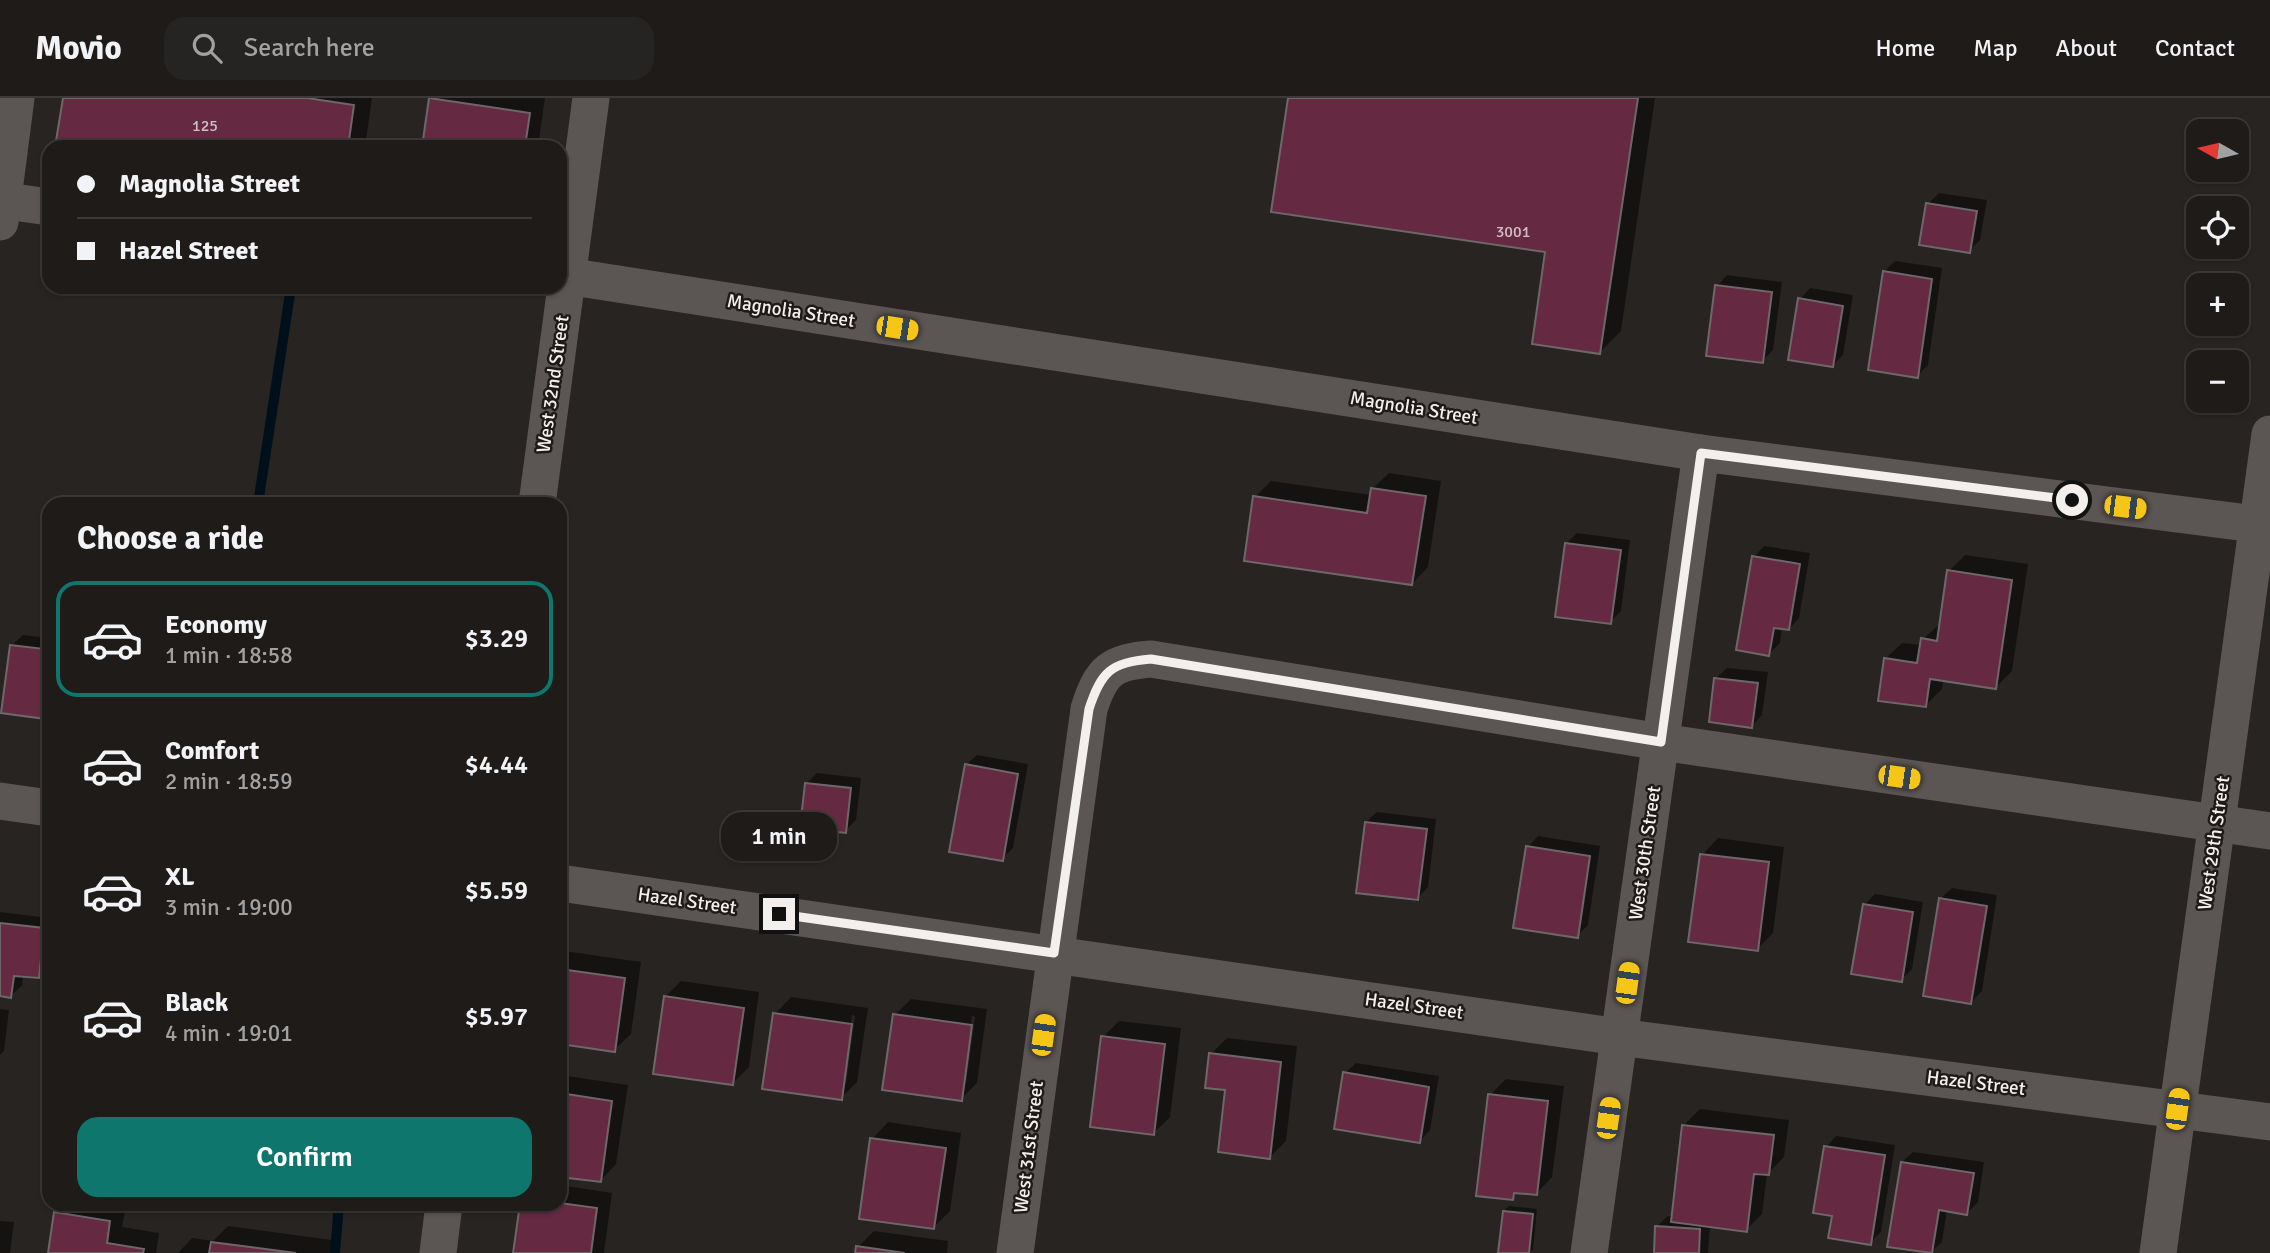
<!DOCTYPE html>
<html lang="en">
<head>
<meta charset="utf-8">
<style>
	:root { --surface:#1e1b19; --page:#262422; --text:#f1f3f6; --muted:#a1a1a2; --line:#3c3938; --accent:#0f766e }
	body { margin:0; font-family:Signika,sans-serif; background:var(--page); color:var(--text); height:100vh; display:flex; flex-direction:column; font-size:26px; white-space:nowrap }
	* { box-sizing:border-box; margin:0 }
	p { font-size:23px; color:var(--muted) }
	.icon { flex:none; width:38px; height:38px; fill:none; stroke:currentColor; stroke-width:2; stroke-linecap:round; stroke-linejoin:round }
	.map { position:relative; flex:1; overflow:hidden }
	.sheet { position:absolute; left:42px; top:399px; width:525px; height:714px; display:flex; flex-direction:column; background:var(--surface); border-radius:21px; box-shadow:0 2px 5px #0004,0 0 0 2px var(--line) }
	.sheet>* { flex:none }
	.guide { position:absolute; left:42px; top:42px; width:525px; height:154px; border-radius:21px; box-shadow:0 2px 5px #0004,0 0 0 2px var(--line); display:grid; align-content:center; height:154px; padding:0 35px; background:var(--surface) }
	.needle { width:46px; rotate:278deg }
	.fabs { position:absolute; left:2186px; top:21px; display:grid; gap:14px }
	.fabs a { display:grid; place-items:center; width:63px; height:63px; border-radius:14px; background:var(--surface); box-shadow:0 2px 5px #0004,0 0 0 2px var(--line); font-size:35px }
	.end { position:absolute; width:32px; height:32px; margin:-16px; border:9px solid #f2efed; background:#111; box-shadow:0 0 0 4px #111 }
	.from { border-radius:50% }
	.bubble { position:absolute; height:49px; border-radius:21px; background:var(--surface); box-shadow:0 2px 5px #0004,0 0 0 2px var(--line); font-size:23px; font-weight:600; line-height:49px; text-align:center }
	.car { position:absolute; width:21px; height:42px; margin:-21px -10px; border-radius:9px; box-shadow:0 0 5px 2px #0007; background:linear-gradient(#f5c518 24%,#345 0 40%,#f5c518 0 76%,#345 0 86%,#f5c518 0) }
	.guide b { display:flex; align-items:center; gap:24px; height:66px; font-size:26px }
	.guide b+b { border-top:2px solid var(--line) }
	.guide i { width:18px; height:18px; background:var(--text) }
	ul { padding:0; list-style:none }
	li { display:flex; align-items:center; gap:21px; height:116px; margin:0 14px 10px; padding:0 21px; border:4px solid transparent; border-radius:21px }
	li div { flex:1 }
	li b { display:block; font-size:26px }
	li em { font-style:normal; font-weight:600 }
	li.active { border-color:var(--accent) }
	li>.icon { width:63px; height:63px; stroke-width:1.5 }
	h2 { padding:0 35px; font-size:32px; line-height:84px }
	.button { display:flex; gap:14px; margin-top:auto; padding:14px 35px }
	.button a { flex:1; height:80px; border-radius:21px; background:var(--accent); color:#fff; font-size:28px; font-weight:600; line-height:80px; text-align:center }
	header { display:flex; align-items:center; gap:42px; box-sizing:border-box; height:98px; padding:0 35px; background:var(--surface); border-bottom:2px solid var(--line) }
	header strong { font-size:33px }
	nav { display:flex; gap:38px; margin-inline-start:auto; font-size:24px }
	.search { width:490px; height:63px; background:var(--page); display:flex; align-items:center; gap:18px; box-sizing:border-box; padding:0 24px; border-radius:21px; color:var(--muted); font-size:26px }
	.map>svg:first-child { display:block }
</style>
</head>
<body>
<header>
<strong>Movio</strong>
<div class="search"><svg class="icon" aria-label="search" viewBox="0 0 24 24"><circle cx="10" cy="10" r="6"/><path d="M15 15l6 6"/></svg>Search here</div>
<nav><a>Home</a><a>Map</a><a>About</a><a>Contact</a></nav>
</header>
<div class="map">
<svg width="2270" height="1155" viewBox="0 0 2270 1155">
	<rect width="100%" height="100%" fill="#282421"/>
	<g fill="#0007" fill-rule="evenodd">
		<polygon points="64,0 372,0 365,49 57,49"/>
		<polygon points="431,0 545,0 538,49 424,49"/>
		<polygon points="1289,0 1655,0 1621,233 1600,254 1547,153"/>
		<polygon points="1939,95 1987,102 1980,142 1969,153 1928,106"/>
		<polygon points="1895,163 1942,170 1928,267 1917,278 1884,174"/>
		<polygon points="1727,177 1782,184 1773,252 1762,263 1717,188"/>
		<polygon points="1810,190 1853,197 1843,257 1833,267 1800,201"/>
		<polygon points="1389,375 1441,383 1428,469 1412,486 1255,399 1271,383 1371,397 1372,391"/>
		<polygon points="1577,435 1630,442 1621,513 1610,524 1566,446"/>
		<polygon points="1764,448 1810,455 1799,520 1789,531 1782,529 1780,545 1769,556 1754,459"/>
		<polygon points="1965,457 2028,466 2012,573 1996,589 1943,581 1942,591 1926,607 1885,561 1902,545 1922,547 1923,541 1941,525 1949,473"/>
		<polygon points="23,537 49,540 49,616 45,619 12,547"/>
		<polygon points="1727,570 1768,574 1762,617 1752,628 1716,580"/>
		<polygon points="977,657 1028,666 1013,750 1002,761 966,667"/>
		<polygon points="817,675 861,680 856,722 845,733 806,686"/>
		<polygon points="1377,714 1436,721 1428,789 1418,800 1366,724"/>
		<polygon points="1538,738 1600,748 1588,827 1577,838 1528,749"/>
		<polygon points="1718,740 1784,749 1773,835 1757,851 1702,757"/>
		<polygon points="1952,790 1997,797 1982,893 1971,904 1941,800"/>
		<polygon points="1875,796 1923,804 1912,871 1901,882 1864,807"/>
		<polygon points="0,814 49,820 49,868 38,879 23,877 22,887 11,898 0,896"/>
		<polygon points="564,853 641,864 631,936 614,952 560,945 560,857"/>
		<polygon points="681,883 759,894 749,969 733,985 665,899"/>
		<path d="M 791,899 L 868,910 L 857,984 L 841,1000 L 775,916 ZM 852,917 L 855,918 L 846,985 L 842,985 Z"/>
		<path d="M 911,901 L 987,911 L 977,985 L 961,1001 L 895,917 ZM 972,918 L 975,919 L 966,985 L 962,985 Z"/>
		<polygon points="0,911 9,912 4,953 0,957"/>
		<polygon points="1119,923 1181,930 1170,1019 1154,1035 1103,939"/>
		<polygon points="1227,940 1297,948 1286,1043 1270,1059 1227,991 1211,956"/>
		<polygon points="1356,965 1439,978 1430,1032 1420,1043 1345,975"/>
		<polygon points="560,977 628,987 616,1066 600,1083 560,1077"/>
		<polygon points="1506,981 1564,988 1552,1079 1536,1096 1519,1093 1512,1100 1490,997"/>
		<polygon points="1700,1011 1789,1022 1784,1059 1767,1076 1762,1116 1746,1132 1710,1127 1708,1155 1655,1155 1657,1128 1668,1118 1674,1118 1684,1027"/>
		<polygon points="888,1024 961,1035 950,1113 934,1129 872,1041"/>
		<polygon points="1836,1038 1895,1047 1881,1134 1870,1145 1834,1116 1826,1049"/>
		<polygon points="1913,1054 1984,1064 1978,1104 1967,1115 1947,1112 1942,1144 1931,1154 1902,1064"/>
		<polygon points="560,1087 612,1095 604,1155 515,1155 560,1106"/>
		<polygon points="65,1106 126,1108 122,1129 159,1135 156,1155 49,1155 56,1115"/>
		<polygon points="1509,1108 1537,1111 1533,1152 1529,1155 1508,1155 1504,1113"/>
		<polygon points="0,1123 14,1124 10,1155 0,1155"/>
		<polygon points="228,1128 332,1142 330,1155 178,1155 192,1140 213,1143"/>
		<polygon points="874,1133 948,1143 947,1155 857,1155 858,1149"/>
	</g>
	<g fill="none" stroke-linecap="round" stroke-linejoin="round">
		<g stroke="#00101a" stroke-width="10">
			<polyline points="258,406 291,189"/>
			<polyline points="335,1155 339,1106"/>
		</g>
	</g>
	<g fill="#652942" stroke="#6d6769" stroke-width="2">
		<polygon points="63,0 307,0 354,7 348,49 55,49"/>
		<polygon points="429,0 530,15 525,49 422,49"/>
		<polygon points="1288,0 1638,0 1600,256 1532,246 1545,154 1271,114"/>
		<polygon points="1926,105 1977,113 1970,155 1919,147"/>
		<polygon points="1883,173 1932,181 1918,280 1868,272"/>
		<polygon points="1715,187 1772,194 1763,265 1706,258"/>
		<polygon points="1798,200 1843,208 1833,269 1788,262"/>
		<polygon points="1371,390 1426,398 1412,487 1244,463 1253,398 1367,415"/>
		<polygon points="1565,445 1621,452 1611,526 1555,519"/>
		<polygon points="1752,458 1800,466 1789,532 1774,530 1769,558 1736,552"/>
		<polygon points="1947,472 2012,482 1996,591 1930,581 1926,609 1878,603 1884,560 1917,565 1921,540 1937,543"/>
		<polygon points="10,547 45,551 42,570 49,571 46,621 1,615"/>
		<polygon points="1714,580 1758,585 1752,630 1709,624"/>
		<polygon points="965,666 1018,676 1003,763 949,754"/>
		<polygon points="805,685 851,690 846,735 800,730"/>
		<polygon points="1365,724 1427,731 1418,802 1356,795"/>
		<polygon points="1526,748 1590,758 1578,840 1513,830"/>
		<polygon points="1700,756 1769,764 1758,853 1688,844"/>
		<polygon points="1939,800 1987,808 1971,906 1923,898"/>
		<polygon points="1863,806 1913,814 1902,884 1851,876"/>
		<polygon points="0,825 44,830 39,880 14,878 11,900 0,898"/>
		<polygon points="560,871 625,880 615,954 560,946"/>
		<polygon points="664,898 744,910 733,987 653,976"/>
		<polygon points="773,915 852,926 842,1002 762,991"/>
		<polygon points="893,916 972,927 962,1003 882,992"/>
		<polygon points="1101,938 1165,946 1154,1037 1090,1029"/>
		<polygon points="1209,955 1281,964 1270,1061 1218,1054 1225,992 1205,990"/>
		<polygon points="1343,974 1429,989 1420,1045 1334,1031"/>
		<polygon points="560,995 612,1003 601,1084 560,1079"/>
		<polygon points="1488,996 1548,1003 1537,1097 1514,1095 1513,1102 1476,1098"/>
		<polygon points="1682,1027 1774,1037 1769,1077 1754,1076 1747,1134 1671,1124"/>
		<polygon points="870,1040 946,1050 934,1131 859,1121"/>
		<polygon points="1824,1048 1885,1057 1871,1147 1828,1140 1832,1118 1813,1115"/>
		<polygon points="1901,1064 1974,1075 1967,1117 1939,1112 1932,1155 1887,1149"/>
		<polygon points="560,1105 597,1110 591,1155 513,1155 520,1106"/>
		<polygon points="1503,1113 1533,1116 1529,1155 1498,1155"/>
		<polygon points="54,1114 110,1123 107,1145 144,1151 143,1155 48,1155"/>
		<polygon points="1655,1128 1700,1131 1699,1155 1654,1155"/>
		<polygon points="211,1144 296,1155 209,1155"/>
		<polygon points="856,1148 905,1155 855,1155"/>
	</g>
	<g fill="none" stroke-linecap="round" stroke-linejoin="round">
		<g stroke="#5b5653" stroke-width="37">
			<polyline points="0,102 49,109"/>
			<polyline points="0,124 16,0"/>
			<polyline points="560,177 1701,355 2270,428"/>
			<polyline points="537,406 591,0"/>
			<polyline points="0,703 49,710"/>
			<polyline points="560,785 1619,939 2270,1024"/>
			<polyline points="438,1155 444,1106"/>
			<path d="M 1015,1155 L 1089,611 C 1101,573 1111,564 1151,561 L 1661,644 L 2270,733"/>
			<polyline points="1589,1155 1701,355"/>
			<polyline points="2158,1155 2270,336"/>
		</g>
	</g>
	<g fill="none" stroke-linecap="round" stroke-linejoin="round">
		<path stroke="#f2efed" stroke-width="9" d="M 779,816 L 1054,855 L 1089,611 C 1101,574 1111,564 1151,561 L 1661,644 L 1701,355 L 2072,402"/>
	</g>
	<g text-anchor="middle" dominant-baseline="central" stroke-width="5" stroke-linejoin="round" paint-order="stroke">
		<g font-size="16" fill="#cfbec2">
			<text x="205" y="28">125</text>
			<text x="1513" y="134">3001</text>
		</g>
		<g font-size="19" fill="#f2efed" stroke="#1f1a18">
			<text transform="translate(791 213) rotate(9)">Magnolia Street</text>
			<text transform="translate(553 286) rotate(-82)">West 32nd Street</text>
			<text transform="translate(1414 310) rotate(9)">Magnolia Street</text>
			<text transform="translate(2214 745) rotate(-82)">West 29th Street</text>
			<text transform="translate(1645 755) rotate(-82)">West 30th Street</text>
			<text transform="translate(687 803) rotate(8)">Hazel Street</text>
			<text transform="translate(1414 908) rotate(8)">Hazel Street</text>
			<text transform="translate(1976 985) rotate(7)">Hazel Street</text>
			<text transform="translate(1029 1049) rotate(-83)">West 31st Street</text>
		</g>
	</g>
</svg>
<div class="fabs">
<a><svg class="needle" viewBox="-14 -14 28 28"><path d="M0-13l5 13h-10z" fill="#e53935"/><path d="M0 13l5-13h-10z" fill="#a1a1a2"/></svg></a>
<a><svg class="icon" aria-label="locate" viewBox="0 0 24 24"><circle cx="12" cy="12" r="6"/><path d="M12 2v4M12 18v4M2 12h4M18 12h4"/></svg></a>
<a>+</a>
<a>−</a>
</div>
<i class="end from" style="left:2072px;top:402px"></i>
<i class="end" style="left:779px;top:816px"></i>
<div class="bubble" style="left:721px;top:714px;width:116px">1 min</div>
<i class="car" style="left:897px;top:230px;rotate:99deg"></i>
<i class="car" style="left:2125px;top:409px;rotate:97deg"></i>
<i class="car" style="left:1899px;top:679px;rotate:98deg"></i>
<i class="car" style="left:1627px;top:885px;rotate:8deg"></i>
<i class="car" style="left:1043px;top:937px;rotate:8deg"></i>
<i class="car" style="left:2177px;top:1011px;rotate:8deg"></i>
<i class="car" style="left:1608px;top:1020px;rotate:8deg"></i>
<div class="guide">
<b><i class="from"></i>Magnolia Street</b>
<b><i></i>Hazel Street</b>
</div>
<section class="sheet">
<h2>Choose a ride</h2>
<ul>
<li class="active"><svg class="icon" aria-label="car" viewBox="0 0 24 24"><path d="M5 17H2v-5l4-1 3-4h7l3 4 3 1v5h-3M9 17h6M6 11h13"/><circle cx="7" cy="17" r="2"/><circle cx="17" cy="17" r="2"/></svg><div><b>Economy</b><p>1 min · 18:58</p></div><em>$3.29</em></li>
<li><svg class="icon" aria-label="car" viewBox="0 0 24 24"><path d="M5 17H2v-5l4-1 3-4h7l3 4 3 1v5h-3M9 17h6M6 11h13"/><circle cx="7" cy="17" r="2"/><circle cx="17" cy="17" r="2"/></svg><div><b>Comfort</b><p>2 min · 18:59</p></div><em>$4.44</em></li>
<li><svg class="icon" aria-label="car" viewBox="0 0 24 24"><path d="M5 17H2v-5l4-1 3-4h7l3 4 3 1v5h-3M9 17h6M6 11h13"/><circle cx="7" cy="17" r="2"/><circle cx="17" cy="17" r="2"/></svg><div><b>XL</b><p>3 min · 19:00</p></div><em>$5.59</em></li>
<li><svg class="icon" aria-label="car" viewBox="0 0 24 24"><path d="M5 17H2v-5l4-1 3-4h7l3 4 3 1v5h-3M9 17h6M6 11h13"/><circle cx="7" cy="17" r="2"/><circle cx="17" cy="17" r="2"/></svg><div><b>Black</b><p>4 min · 19:01</p></div><em>$5.97</em></li>
</ul>
<div class="button"><a>Confirm</a></div>
</section>
</div>
</body>
</html>
